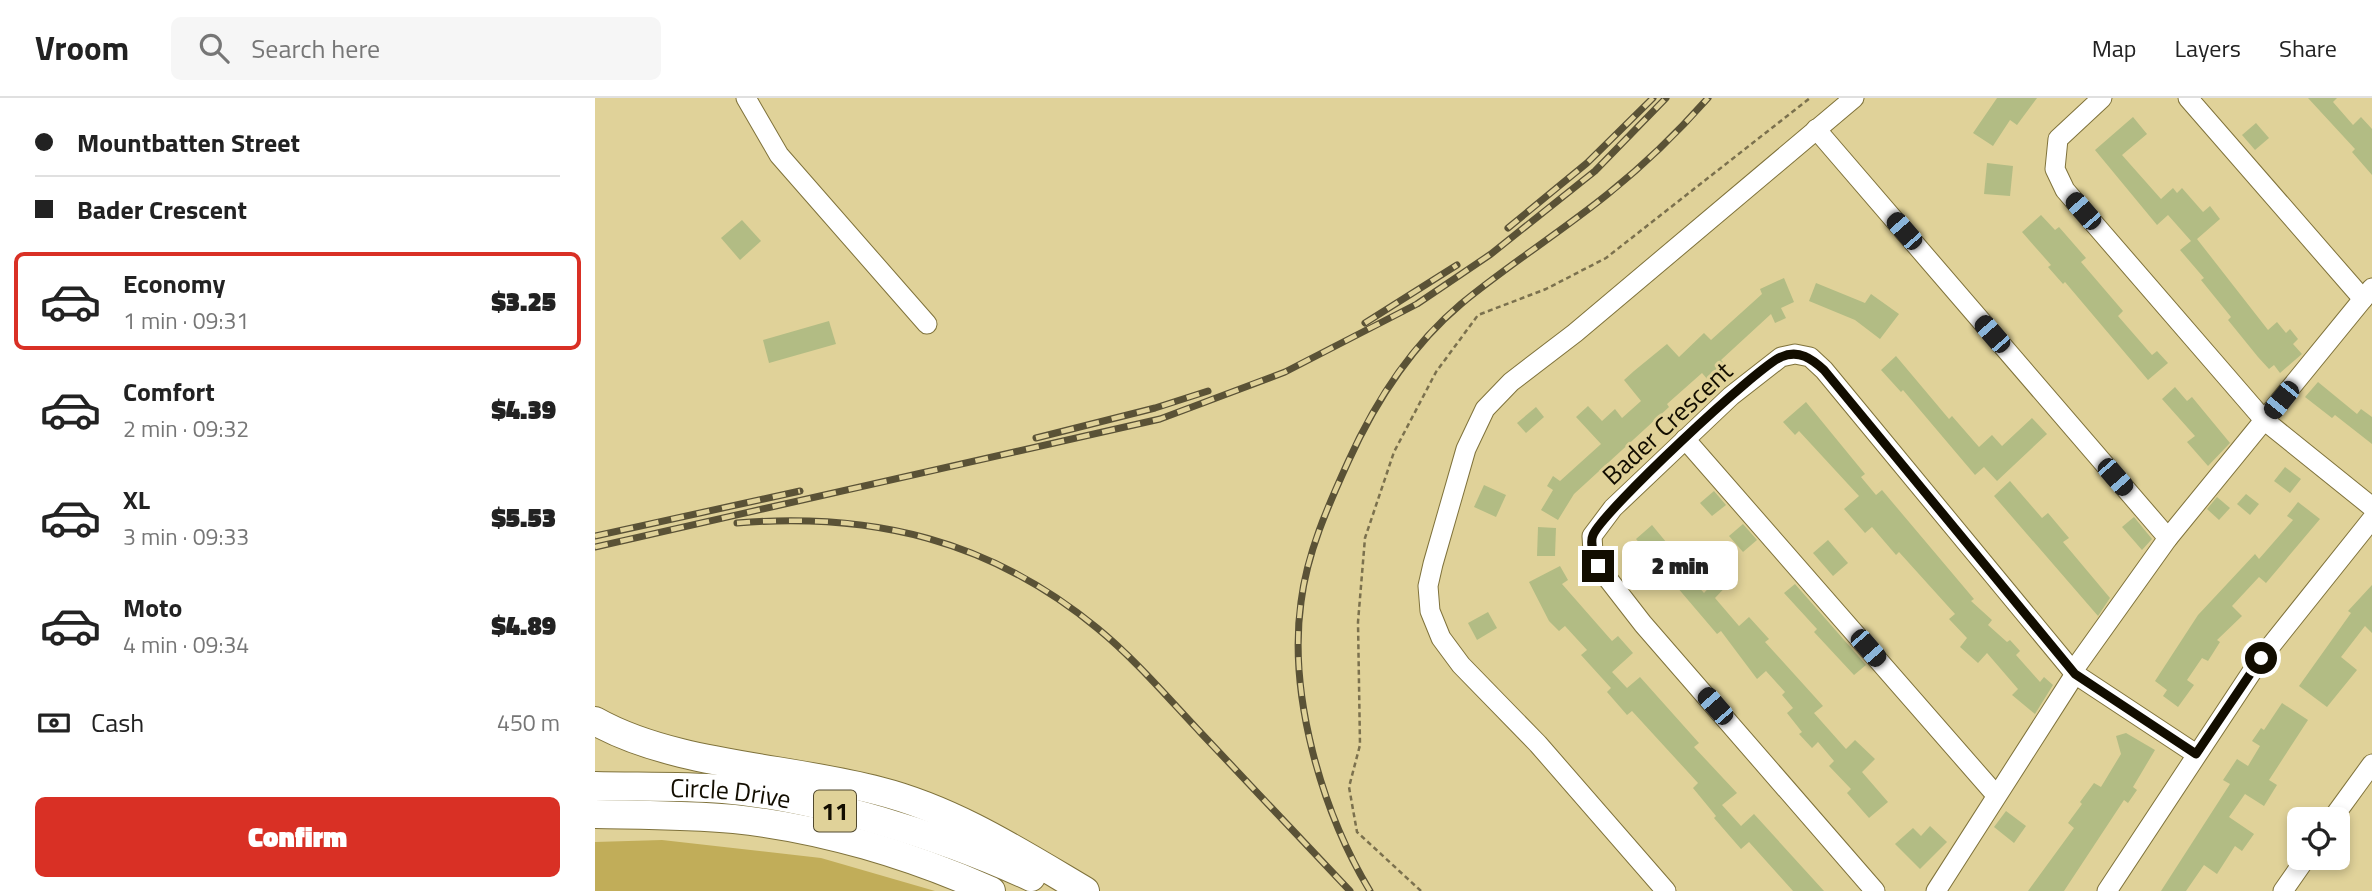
<!DOCTYPE html>
<html lang="en">
<head>
<meta charset="utf-8">
<style>
	:root { --surface:#fff; --page:#f6f6f6; --text:#222; --muted:#767676; --line:#e0e0e0; --accent:#d93025 }
	body { margin:0; font-family:"Titillium Web",sans-serif; background:var(--page); color:var(--text); height:100vh; display:flex; flex-direction:column; font-size:26px; white-space:nowrap }
	* { box-sizing:border-box; margin:0 }
	p { font-size:23px; color:var(--muted) }
	.icon { flex:none; width:38px; height:38px; fill:none; stroke:currentColor; stroke-width:2; stroke-linecap:round; stroke-linejoin:round }
	.map { position:relative; flex:1; overflow:hidden }
	.details { display:flex; flex-direction:column; background:var(--surface); width:595px }
	.details>* { flex:none }
	.guide { display:grid; align-content:center; height:154px; padding:0 35px; background:var(--surface) }
	.fabs { position:absolute; left:1692px; top:709px; display:grid; gap:14px }
	.fabs a { display:grid; place-items:center; width:63px; height:63px; border-radius:10px; background:var(--surface); box-shadow:0 4px 10px #0003; font-size:35px }
	.end { position:absolute; width:32px; height:32px; margin:-16px; border:9px solid #120d00; background:#fff; box-shadow:0 0 0 4px #fff }
	.from { border-radius:50% }
	.bubble { position:absolute; height:49px; border-radius:10px; background:var(--surface); box-shadow:0 4px 10px #0003; font-size:23px; font-weight:800; line-height:49px; text-align:center }
	.car { position:absolute; width:21px; height:42px; margin:-21px -10px; border-radius:9px; box-shadow:0 0 5px 2px #0007; background:linear-gradient(#222 24%,#8ab4d8 0 40%,#222 0 76%,#8ab4d8 0 86%,#222 0) }
	.guide b { display:flex; align-items:center; gap:24px; height:66px; font-size:26px }
	.guide b+b { border-top:2px solid var(--line) }
	.guide i { width:18px; height:18px; background:var(--text) }
	ul { padding:0; list-style:none }
	li { display:flex; align-items:center; gap:21px; height:98px; margin:0 14px 10px; padding:0 21px; border:4px solid transparent; border-radius:10px }
	li div { flex:1 }
	li b { display:block; font-size:26px }
	li em { font-style:normal; font-weight:800 }
	li.selected { border-color:var(--accent) }
	li>.icon { width:63px; height:63px; stroke-width:1.5 }
	.pay { display:flex; align-items:center; gap:18px; height:77px; padding:0 35px; font-size:26px }
	.pay p { margin-inline-start:auto }
	.button { display:flex; gap:14px; margin-top:auto; padding:14px 35px }
	.button a { flex:1; height:80px; border-radius:10px; background:var(--accent); color:#fff; font-size:28px; font-weight:800; line-height:80px; text-align:center }
	header { display:flex; align-items:center; gap:42px; box-sizing:border-box; height:98px; padding:0 35px; background:var(--surface); border-bottom:2px solid var(--line) }
	header strong { font-size:33px }
	nav { display:flex; gap:38px; margin-inline-start:auto; font-size:24px }
	.search { width:490px; height:63px; background:var(--page); display:flex; align-items:center; gap:18px; box-sizing:border-box; padding:0 24px; border-radius:10px; color:var(--muted); font-size:26px }
	main { display:flex; flex:1; min-height:0 }
	.map>svg:first-child { display:block }
</style>
</head>
<body>
<header>
<strong>Vroom</strong>
<div class="search"><svg class="icon" aria-label="search" viewBox="0 0 24 24"><circle cx="10" cy="10" r="6"/><path d="M15 15l6 6"/></svg>Search here</div>
<nav><a>Map</a><a>Layers</a><a>Share</a></nav>
</header>
<main>
<section class="details">
<div class="guide">
<b><i class="from"></i>Mountbatten Street</b>
<b><i></i>Bader Crescent</b>
</div>
<ul>
<li class="selected"><svg class="icon" aria-label="car" viewBox="0 0 24 24"><path d="M5 17H2v-5l4-1 3-4h7l3 4 3 1v5h-3M9 17h6M6 11h13"/><circle cx="7" cy="17" r="2"/><circle cx="17" cy="17" r="2"/></svg><div><b>Economy</b><p>1 min · 09:31</p></div><em>$3.25</em></li>
<li><svg class="icon" aria-label="car" viewBox="0 0 24 24"><path d="M5 17H2v-5l4-1 3-4h7l3 4 3 1v5h-3M9 17h6M6 11h13"/><circle cx="7" cy="17" r="2"/><circle cx="17" cy="17" r="2"/></svg><div><b>Comfort</b><p>2 min · 09:32</p></div><em>$4.39</em></li>
<li><svg class="icon" aria-label="car" viewBox="0 0 24 24"><path d="M5 17H2v-5l4-1 3-4h7l3 4 3 1v5h-3M9 17h6M6 11h13"/><circle cx="7" cy="17" r="2"/><circle cx="17" cy="17" r="2"/></svg><div><b>XL</b><p>3 min · 09:33</p></div><em>$5.53</em></li>
<li><svg class="icon" aria-label="car" viewBox="0 0 24 24"><path d="M5 17H2v-5l4-1 3-4h7l3 4 3 1v5h-3M9 17h6M6 11h13"/><circle cx="7" cy="17" r="2"/><circle cx="17" cy="17" r="2"/></svg><div><b>Moto</b><p>4 min · 09:34</p></div><em>$4.89</em></li>
</ul>
<div class="pay"><svg class="icon" aria-label="cash" viewBox="0 0 24 24"><path d="M3 7h18v10H3z"/><circle cx="12" cy="12" r="2"/></svg>Cash<p>450 m</p></div>
<div class="button"><a>Confirm</a></div>
</section>
<div class="map">
<svg width="1777" height="793" viewBox="0 0 1777 793">
	<rect width="100%" height="100%" fill="#e0d299"/>
	<polygon fill="#c1ad59" points="67,742 226,760 340,793 0,793 0,744"/>
	<g fill="#b2bc84">
		<polygon points="1402,0 1442,0 1422,27 1415,22 1398,48 1378,35"/>
		<polygon points="1713,0 1742,0 1738,4 1758,27 1766,19 1777,31 1777,77 1757,54 1760,51"/>
		<polygon points="1538,19 1552,36 1527,57 1566,101 1578,90 1582,95 1587,90 1608,114 1615,108 1625,121 1602,141 1673,232 1682,224 1691,235 1695,231 1703,241 1698,246 1707,256 1685,275 1679,267 1674,271 1663,259 1633,222 1636,219 1606,182 1609,180 1585,152 1596,143 1573,117 1562,127 1500,52"/>
		<polygon points="1661,25 1674,40 1660,52 1647,37"/>
		<polygon points="1392,65 1418,68 1415,98 1389,96"/>
		<polygon points="1446,117 1460,132 1464,129 1491,160 1486,164 1528,213 1523,218 1557,257 1562,253 1573,265 1553,282 1470,184 1468,186 1453,169 1456,167 1427,134"/>
		<polygon points="147,122 166,143 145,162 126,140"/>
		<polygon points="1189,180 1199,204 1186,210 1191,220 1180,225 1176,216 1126,262 1130,266 1113,282 1107,275 1072,306 1074,309 979,396 963,422 946,412 958,392 952,388 958,378 965,383 1006,346 981,319 993,308 1007,323 1020,311 1027,320 1046,303 1029,282 1039,273 1072,246 1084,259 1109,235 1116,242 1167,196 1165,191"/>
		<polygon points="1221,185 1270,205 1276,196 1304,216 1285,241 1260,222 1214,203"/>
		<polygon points="234,223 241,246 174,265 168,242"/>
		<polygon points="1301,258 1354,321 1357,318 1384,349 1397,337 1407,348 1437,320 1452,336 1402,383 1389,369 1380,377 1308,292 1306,294 1286,272"/>
		<polygon points="1723,284 1762,316 1766,311 1777,319 1777,346 1740,317 1737,320 1710,299"/>
		<polygon points="1580,289 1592,303 1597,299 1635,345 1613,368 1592,344 1600,338 1567,301"/>
		<polygon points="1211,304 1270,376 1266,379 1281,397 1287,392 1379,501 1376,503 1397,522 1393,527 1412,544 1415,542 1425,553 1421,557 1445,584 1449,579 1458,587 1440,616 1417,597 1423,591 1392,555 1383,565 1365,549 1372,540 1354,521 1360,516 1304,454 1301,457 1277,429 1270,435 1249,411 1264,398 1204,333 1200,337 1188,324"/>
		<polygon points="941,309 949,319 931,335 922,325"/>
		<polygon points="1690,369 1706,381 1695,395 1679,383"/>
		<polygon points="1415,383 1447,420 1453,415 1474,440 1468,444 1515,500 1503,518 1399,398"/>
		<polygon points="889,387 911,397 901,419 879,409"/>
		<polygon points="1119,393 1131,407 1117,418 1105,405"/>
		<polygon points="1651,396 1664,406 1655,417 1642,406"/>
		<polygon points="1622,399 1635,410 1624,422 1612,411"/>
		<polygon points="1703,404 1725,421 1671,485 1664,479 1637,508 1647,518 1622,542 1625,544 1613,563 1607,560 1592,582 1599,587 1583,609 1568,598 1572,592 1560,583 1603,517 1660,456 1664,461 1698,422 1692,418"/>
		<polygon points="1539,419 1557,441 1547,452 1527,429"/>
		<polygon points="1148,426 1162,442 1148,454 1134,438"/>
		<polygon points="1057,427 1076,450 1072,453 1109,495 1131,471 1140,479 1120,500 1144,528 1154,519 1174,541 1170,544 1228,608 1219,615 1251,651 1260,642 1280,661 1267,674 1293,704 1274,720 1252,695 1256,691 1234,668 1239,663 1223,644 1217,650 1204,636 1207,634 1192,615 1198,610 1187,597 1190,594 1171,573 1162,581 1126,533 1122,536 1041,441"/>
		<polygon points="943,429 961,430 960,458 942,458"/>
		<polygon points="1233,442 1253,465 1238,478 1218,455"/>
		<polygon points="965,468 973,482 967,486 1017,543 1023,538 1038,555 1017,574 1032,590 1045,579 1104,645 1099,649 1142,695 1127,707 1146,728 1159,716 1229,793 1198,793 1154,744 1146,751 1119,720 1121,718 1098,690 1103,685 1037,613 1032,617 1012,594 1016,590 986,557 992,552 970,528 964,533 954,523 934,484"/>
		<polygon points="1200,486 1271,567 1259,577 1219,534 1222,531 1189,495"/>
		<polygon points="1777,487 1777,535 1770,528 1746,559 1762,572 1732,609 1704,588 1756,515 1753,513"/>
		<polygon points="893,514 902,530 882,542 873,525"/>
		<polygon points="1687,605 1713,622 1674,682 1682,687 1669,708 1650,696 1634,719 1659,736 1647,753 1640,748 1622,776 1609,767 1591,793 1566,793 1635,686 1628,682 1642,661 1653,668 1665,648 1657,643 1666,630 1669,632"/>
		<polygon points="1531,635 1560,652 1538,689 1542,692 1533,705 1529,702 1469,793 1433,793 1479,730 1473,725 1487,706 1485,704 1499,685 1506,689 1526,656 1521,638"/>
		<polygon points="1411,713 1431,728 1419,745 1399,729"/>
		<polygon points="1335,728 1352,744 1325,771 1300,746 1318,730 1326,738"/>
	</g>
	<g fill="none" stroke-linecap="round" stroke-linejoin="round">
		<defs>
			<g id="minor">
				<polyline points="151,0 184,57 332,226"/>
				<polyline points="1507,0 1463,41 1460,71 1470,92 1669,322 1777,409"/>
				<polyline points="1593,0 1768,201"/>
				<polyline points="1221,31 1573,440"/>
				<polyline points="1090,341 1401,697"/>
				<polyline points="1478,573 1573,440 1777,190"/>
				<polyline points="1737,721 1777,666"/>
				<polyline points="1071,793 943,646 866,567 846,540 835,513 833,488 838,466 871,351 890,311 916,284 980,235 1259,0"/>
				<polyline points="1280,793 1048,526 1003,468 998,454 997,438 1018,410 1136,298 1186,259 1200,256 1215,259 1229,272 1480,576 1601,656"/>
				<polyline points="1341,793 1480,576"/>
				<polyline points="1512,793 1666,560 1777,421"/>
				<polyline points="1688,793 1711,760"/>
			</g>
			<g id="highway">
				<path d="M 0,623 C 80,668 195,669 284,693 C 359,712 424,754 490,793"/>
				<path id="s1" d="M 0,688 C 43,689 86,688 128,691 C 223,699 350,739 436,779"/>
				<path d="M 0,716 C 46,717 93,717 139,721 C 226,730 316,757 396,793"/>
			</g>
		</defs>
		<use href="#minor" stroke="#7f723b" stroke-width="21"/>
		<use href="#highway" stroke="#7f723b" stroke-width="30"/>
		<polyline stroke="#7b714e" stroke-width="2.5" stroke-dasharray="5 3.5" stroke-linecap="butt" points="826,793 762,734 754,689 765,647 763,524 770,440 799,354 841,274 883,217 951,191 1011,160 1215,0"/>
		<use href="#minor" stroke="#fff" stroke-width="19"/>
		<use href="#highway" stroke="#fff" stroke-width="28"/>
		<defs>
			<g id="rail">
				<polyline points="913,130 992,65 1058,0"/>
				<polyline points="770,225 862,167"/>
				<polyline points="441,340 560,310 613,293"/>
				<path d="M 142,425 C 278,414 395,442 502,530 C 540,561 573,600 606,635 C 656,688 705,740 755,793"/>
				<polyline points="0,438 205,393"/>
				<polyline points="0,449 565,321 690,274 822,206 896,156 1000,73 1071,0"/>
				<path d="M 775,793 C 727,714 693,597 706,504 C 712,455 733,408 753,364 C 780,304 815,249 866,206 C 913,167 966,134 1014,95 C 1049,67 1083,34 1113,0"/>
			</g>
		</defs>
		<use href="#rail" stroke="#5a5236" stroke-width="7"/>
		<use href="#rail" stroke="#e0d299" stroke-width="4.5" stroke-dasharray="13" stroke-linecap="butt"/>
	</g>
	<g fill="none" stroke-linecap="round" stroke-linejoin="round">
		<path stroke="#120d00" stroke-width="9" d="M 1003,468 C 1000,459 994,446 998,437 C 1007,414 1162,269 1186,259 C 1204,251 1217,261 1229,272 L 1480,576 L 1601,656 L 1666,560"/>
	</g>
	<g text-anchor="middle" dominant-baseline="central" stroke-width="6" stroke-linejoin="round" paint-order="stroke">
		<rect fill="#e0d299" stroke="#50482e" stroke-width="2" x="219" y="692.5" width="42" height="41" rx="5"/>
		<g font-size="24" font-weight="bold" fill="#120d00">
			<text x="240" y="713">11</text>
		</g>
		<g font-size="26" fill="#120d00" stroke="#e0d299">
			<text transform="translate(1072 325) rotate(-43)">Bader Crescent</text>
			<text stroke="none"><textPath href="#s1" startOffset="136">Circle Drive</textPath></text>
		</g>
	</g>
</svg>
<div class="fabs">
<a><svg class="icon" aria-label="locate" viewBox="0 0 24 24"><circle cx="12" cy="12" r="6"/><path d="M12 2v4M12 18v4M2 12h4M18 12h4"/></svg></a>
</div>
<i class="end from" style="left:1666px;top:560px"></i>
<i class="end" style="left:1003px;top:468px"></i>
<div class="bubble" style="left:1027px;top:443px;width:116px">2 min</div>
<i class="car" style="left:1488px;top:113px;rotate:319deg"></i>
<i class="car" style="left:1309px;top:133px;rotate:319deg"></i>
<i class="car" style="left:1397px;top:236px;rotate:319deg"></i>
<i class="car" style="left:1686px;top:302px;rotate:219deg"></i>
<i class="car" style="left:1520px;top:379px;rotate:139deg"></i>
<i class="car" style="left:1273px;top:550px;rotate:139deg"></i>
<i class="car" style="left:1120px;top:608px;rotate:319deg"></i>
</div>
</main>
</body>
</html>
